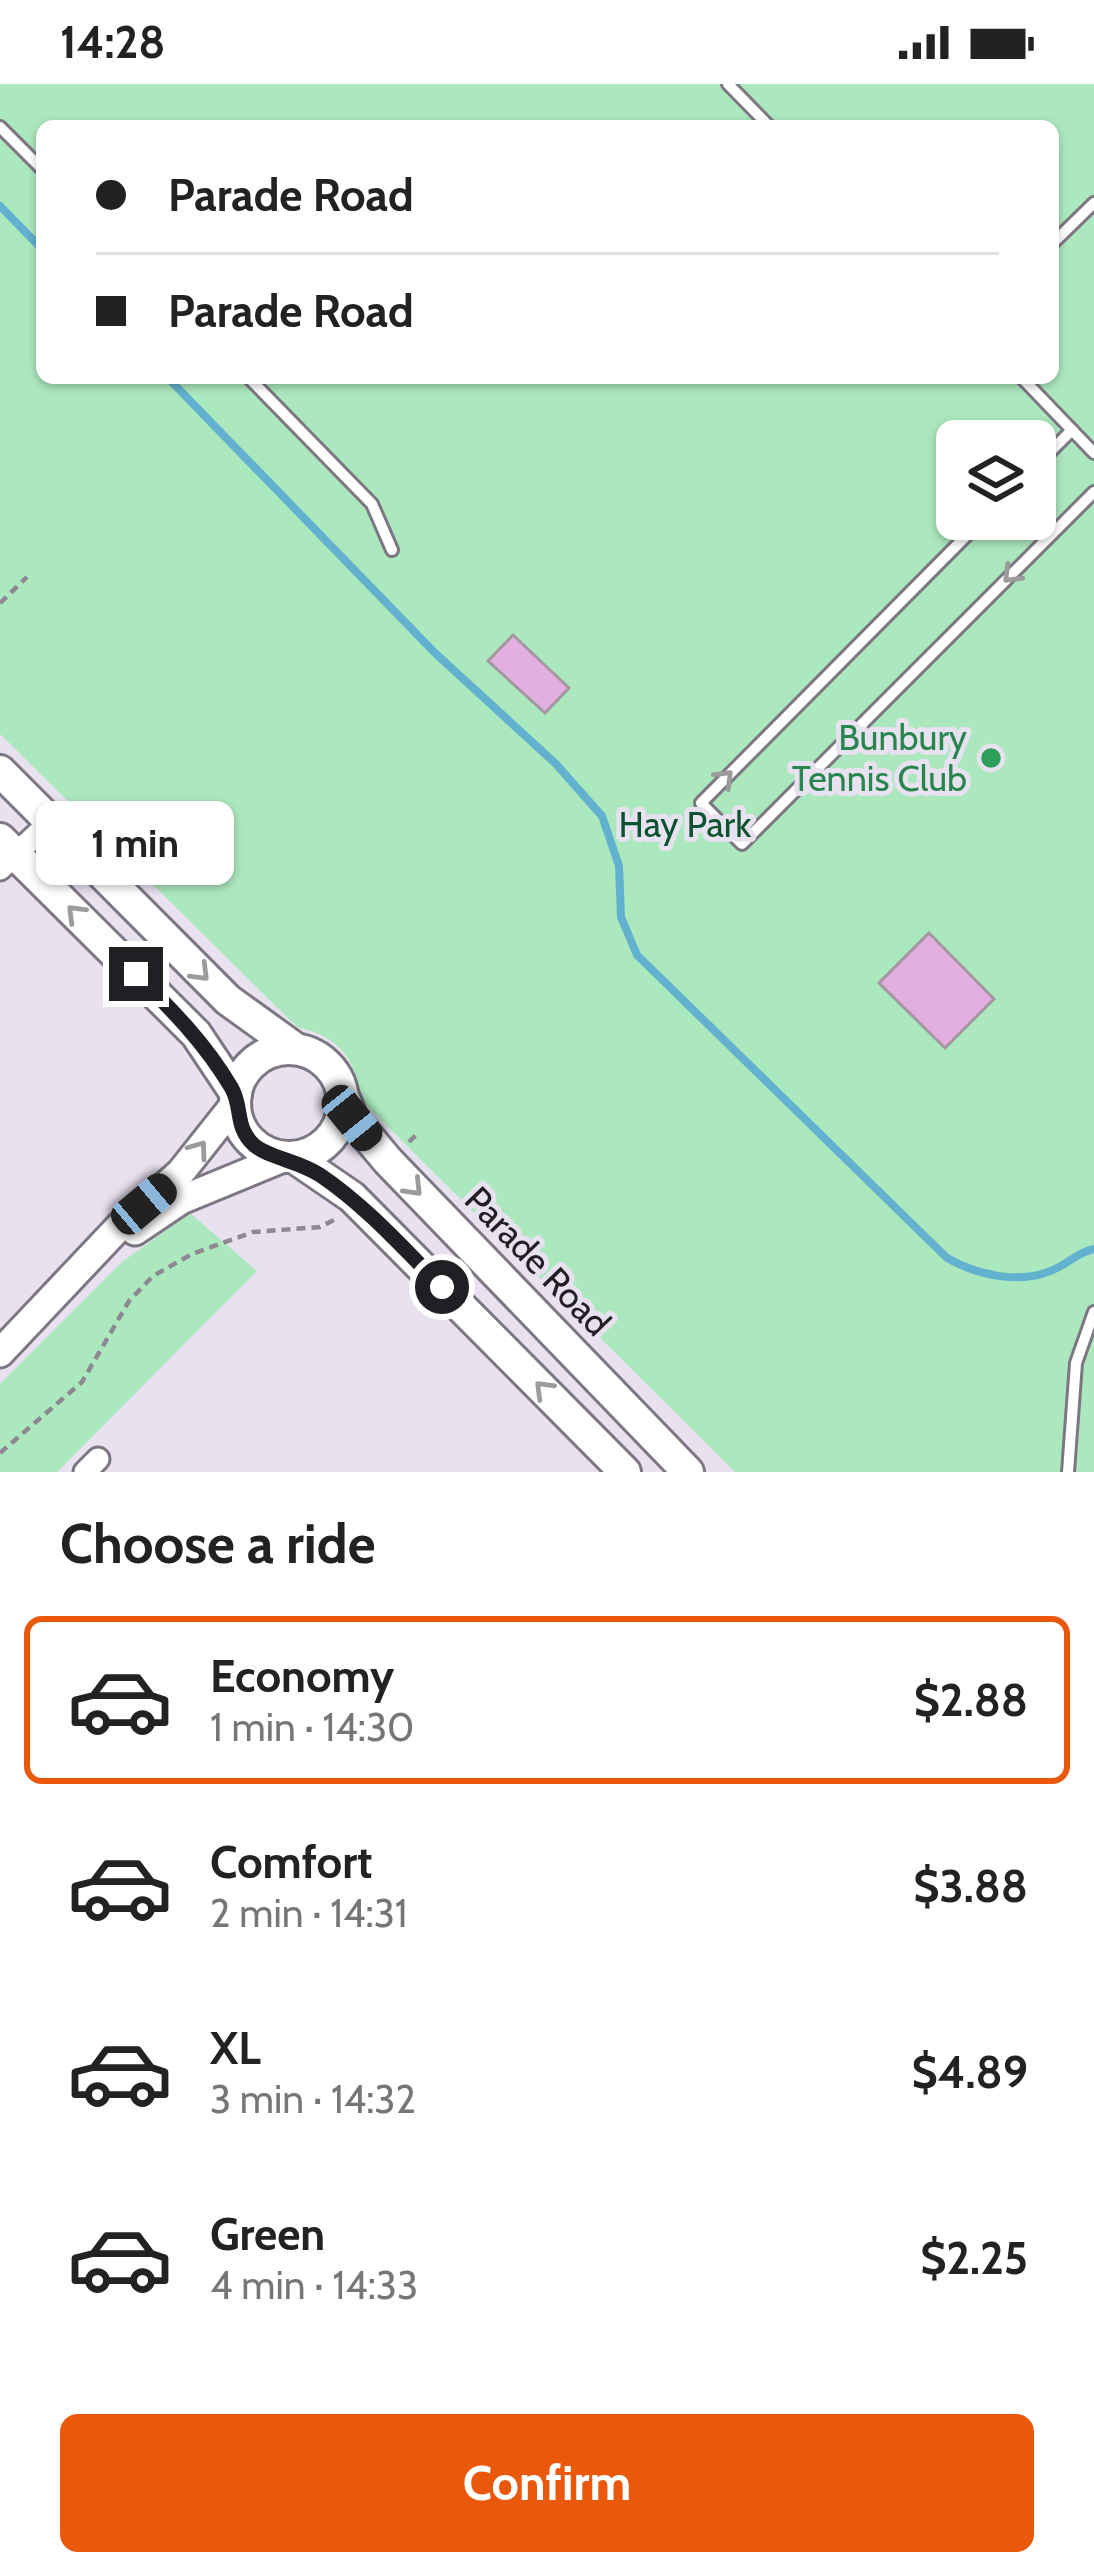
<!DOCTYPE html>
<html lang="en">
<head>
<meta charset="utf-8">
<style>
	:root { --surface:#fff; --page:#f2f2f2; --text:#222; --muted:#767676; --line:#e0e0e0; --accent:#ea580c }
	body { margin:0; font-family:Cabin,sans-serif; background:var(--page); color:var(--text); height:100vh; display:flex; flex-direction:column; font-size:45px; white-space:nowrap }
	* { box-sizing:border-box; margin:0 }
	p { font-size:39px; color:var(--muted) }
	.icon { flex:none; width:66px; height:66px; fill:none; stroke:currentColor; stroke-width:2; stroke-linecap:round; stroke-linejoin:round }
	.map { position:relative; height:1388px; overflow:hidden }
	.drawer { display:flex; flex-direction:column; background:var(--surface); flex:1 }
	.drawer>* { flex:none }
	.banner { position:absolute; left:36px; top:36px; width:1023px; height:264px; border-radius:18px; box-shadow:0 3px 9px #0004; display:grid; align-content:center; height:264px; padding:0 60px; background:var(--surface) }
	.fabs { position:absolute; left:936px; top:336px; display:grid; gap:24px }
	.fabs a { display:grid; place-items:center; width:120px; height:120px; border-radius:18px; background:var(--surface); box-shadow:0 3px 9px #0004; font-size:60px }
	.end { position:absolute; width:54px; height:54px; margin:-27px; border:15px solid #211f24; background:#fff; box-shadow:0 0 0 6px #fff }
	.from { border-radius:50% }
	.bubble { position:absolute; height:84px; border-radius:18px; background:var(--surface); box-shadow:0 3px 9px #0004; font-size:39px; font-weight:700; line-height:84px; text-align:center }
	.car { position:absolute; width:36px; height:72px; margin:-36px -18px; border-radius:15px; box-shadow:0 0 9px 3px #0007; background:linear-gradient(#222 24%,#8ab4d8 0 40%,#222 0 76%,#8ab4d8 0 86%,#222 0) }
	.banner b { display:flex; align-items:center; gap:42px; height:114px; font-size:45px }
	.banner b+b { border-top:3px solid var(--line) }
	.banner i { width:30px; height:30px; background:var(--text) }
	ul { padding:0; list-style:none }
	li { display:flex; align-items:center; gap:36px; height:168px; margin:0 24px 18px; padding:0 36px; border:6px solid transparent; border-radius:18px }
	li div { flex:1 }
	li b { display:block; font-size:45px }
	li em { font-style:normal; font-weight:700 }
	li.on { border-color:var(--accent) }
	li>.icon { width:108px; height:108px; stroke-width:1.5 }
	h2 { padding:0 60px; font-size:54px; line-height:144px }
	.button { display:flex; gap:24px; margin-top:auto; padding:24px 60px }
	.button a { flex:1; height:138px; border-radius:18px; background:var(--accent); color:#fff; font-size:48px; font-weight:700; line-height:138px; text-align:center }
	.status { display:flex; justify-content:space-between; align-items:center; height:84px; padding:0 60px; background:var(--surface); direction:ltr }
	.status svg { height:33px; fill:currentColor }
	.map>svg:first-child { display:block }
</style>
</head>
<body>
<div class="status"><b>14:28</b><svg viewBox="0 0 49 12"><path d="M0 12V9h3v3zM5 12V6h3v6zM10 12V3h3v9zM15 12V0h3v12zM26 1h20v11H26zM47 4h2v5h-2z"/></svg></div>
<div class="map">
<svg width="1094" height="1388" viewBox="0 0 1094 1388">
	<rect width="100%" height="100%" fill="#e8e1f0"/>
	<g fill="#ace8be" fill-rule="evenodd">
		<path d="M 0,0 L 1094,0 L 1094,1388 L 735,1388 L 361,1016 C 355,974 340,953 297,943 L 0,650 ZM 42,42 L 1053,42 L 1053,294 L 42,294 ZM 957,357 L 1035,357 L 1035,435 L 957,435 Z"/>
		<polygon points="190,1129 257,1187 57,1388 0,1388 0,1300 122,1178"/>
	</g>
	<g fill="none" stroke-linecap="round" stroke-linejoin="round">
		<g stroke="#62b1ce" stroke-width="8">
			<polyline points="0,122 42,165"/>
			<path d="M 168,294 L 435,569 L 556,680 L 602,732 L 619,782 L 621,833 L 637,871 L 947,1174 C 979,1192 1024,1202 1059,1183 C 1072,1176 1080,1168 1094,1165"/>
		</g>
	</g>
	<g fill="#e2afe0" stroke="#a397a2" stroke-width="3">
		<polygon points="513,551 569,604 545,629 488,577"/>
		<polygon points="929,849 994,915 945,964 879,899"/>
	</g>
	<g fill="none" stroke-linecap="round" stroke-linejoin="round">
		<defs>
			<g id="service">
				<polyline points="728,0 769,42"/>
				<polyline points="0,43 42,85"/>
				<polyline points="1053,159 1094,119"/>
				<polyline points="249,294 372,420 392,466"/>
				<polyline points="1022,294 1094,369"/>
				<polyline points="1035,383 1072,346"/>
				<polyline points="983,435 701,719 742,760 1094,408"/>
				<polyline points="1068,1388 1076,1279 1094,1228"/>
			</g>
			<g id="minor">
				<polyline points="0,785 50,738"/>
				<polyline points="85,1388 98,1375"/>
			</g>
			<g id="tertiary">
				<polyline points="135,1147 181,1116 283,1074"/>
				<polyline points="0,1269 120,1142 181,1088 235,1020"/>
			</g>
			<g id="secondary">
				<polyline points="0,687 228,916 296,965"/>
				<polyline points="0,755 196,950 236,1010"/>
				<circle cx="289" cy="1019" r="54"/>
				<polyline points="343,1012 352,1034 388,1077 688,1388"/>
				<polyline points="295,1074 352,1113 625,1388"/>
			</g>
		</defs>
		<use href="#service" stroke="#7d7784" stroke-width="16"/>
		<use href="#minor" stroke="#7d7784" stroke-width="27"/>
		<use href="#tertiary" stroke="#7d7784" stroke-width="33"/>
		<use href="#secondary" stroke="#7d7784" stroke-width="36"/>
		<g stroke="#8d8892" stroke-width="4.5" stroke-dasharray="9 6" stroke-linecap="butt">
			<polyline points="0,519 27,493"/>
			<polyline points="409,1058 419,1048"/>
			<polyline points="0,1369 82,1298 129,1217 153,1192 192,1170 253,1148 320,1143 336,1135"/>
		</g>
		<use href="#service" stroke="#fff" stroke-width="10"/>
		<use href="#minor" stroke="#fff" stroke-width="21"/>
		<use href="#tertiary" stroke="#fff" stroke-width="27"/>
		<use href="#secondary" stroke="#fff" stroke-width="30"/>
	</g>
	<defs><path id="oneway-chevron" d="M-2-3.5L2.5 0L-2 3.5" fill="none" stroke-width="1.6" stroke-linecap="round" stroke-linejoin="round" transform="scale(3)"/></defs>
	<g stroke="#9b9a9c">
		<use href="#oneway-chevron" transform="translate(1011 491) rotate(135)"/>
		<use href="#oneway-chevron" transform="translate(725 694) rotate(-45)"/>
		<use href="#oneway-chevron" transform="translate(75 829) rotate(-135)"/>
		<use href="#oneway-chevron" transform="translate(201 889) rotate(45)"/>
		<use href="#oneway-chevron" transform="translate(199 1065) rotate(-54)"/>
		<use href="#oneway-chevron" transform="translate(414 1104) rotate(46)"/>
		<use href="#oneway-chevron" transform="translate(543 1305) rotate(-135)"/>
	</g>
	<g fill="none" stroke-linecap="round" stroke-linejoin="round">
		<path stroke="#211f24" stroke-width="15" d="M 136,890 C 172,926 205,959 231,1003 C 243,1022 234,1043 254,1061 C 269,1074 297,1076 320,1091 C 366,1122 403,1164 442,1203"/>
	</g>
	<circle fill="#2e9e5b" stroke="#e8e1f0" stroke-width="4.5" cx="991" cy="674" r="12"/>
	<g text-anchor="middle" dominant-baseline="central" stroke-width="10" stroke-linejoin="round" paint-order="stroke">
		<g font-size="36" fill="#27864d" stroke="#e8e1f0" text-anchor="end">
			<text x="967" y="653">Bunbury<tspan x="967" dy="41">Tennis Club</tspan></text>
		</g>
		<g font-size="36" fill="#09542e" stroke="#e8e1f0">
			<text x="685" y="740">Hay Park</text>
		</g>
		<g font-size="36" fill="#211f24" stroke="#e8e1f0">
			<text transform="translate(538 1177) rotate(46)">Parade Road</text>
		</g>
	</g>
</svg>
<div class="fabs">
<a><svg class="icon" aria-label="layers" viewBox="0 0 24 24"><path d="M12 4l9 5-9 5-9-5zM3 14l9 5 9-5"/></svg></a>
</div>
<i class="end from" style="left:442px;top:1203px"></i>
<i class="end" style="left:136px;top:890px"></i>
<div class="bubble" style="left:36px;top:717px;width:198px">1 min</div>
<i class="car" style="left:352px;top:1034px;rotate:141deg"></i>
<i class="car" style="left:144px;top:1120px;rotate:50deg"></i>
<div class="banner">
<b><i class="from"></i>Parade Road</b>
<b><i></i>Parade Road</b>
</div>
</div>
<section class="drawer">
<h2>Choose a ride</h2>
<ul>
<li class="on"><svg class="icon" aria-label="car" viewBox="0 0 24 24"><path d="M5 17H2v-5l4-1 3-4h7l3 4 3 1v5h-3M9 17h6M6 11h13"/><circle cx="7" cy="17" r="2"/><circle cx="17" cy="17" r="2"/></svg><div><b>Economy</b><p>1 min · 14:30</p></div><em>$2.88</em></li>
<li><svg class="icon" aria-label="car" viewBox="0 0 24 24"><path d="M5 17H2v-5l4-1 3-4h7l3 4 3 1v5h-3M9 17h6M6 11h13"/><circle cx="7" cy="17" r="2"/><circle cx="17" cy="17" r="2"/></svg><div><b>Comfort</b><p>2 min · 14:31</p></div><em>$3.88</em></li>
<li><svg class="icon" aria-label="car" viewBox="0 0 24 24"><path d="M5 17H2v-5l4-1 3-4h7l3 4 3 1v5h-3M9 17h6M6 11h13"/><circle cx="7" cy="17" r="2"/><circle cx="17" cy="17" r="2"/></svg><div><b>XL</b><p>3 min · 14:32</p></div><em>$4.89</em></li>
<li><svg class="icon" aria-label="car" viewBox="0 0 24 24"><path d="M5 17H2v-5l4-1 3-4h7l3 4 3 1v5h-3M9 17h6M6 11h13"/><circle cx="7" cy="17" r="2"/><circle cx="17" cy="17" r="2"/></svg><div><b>Green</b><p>4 min · 14:33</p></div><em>$2.25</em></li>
</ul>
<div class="button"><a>Confirm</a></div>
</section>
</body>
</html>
